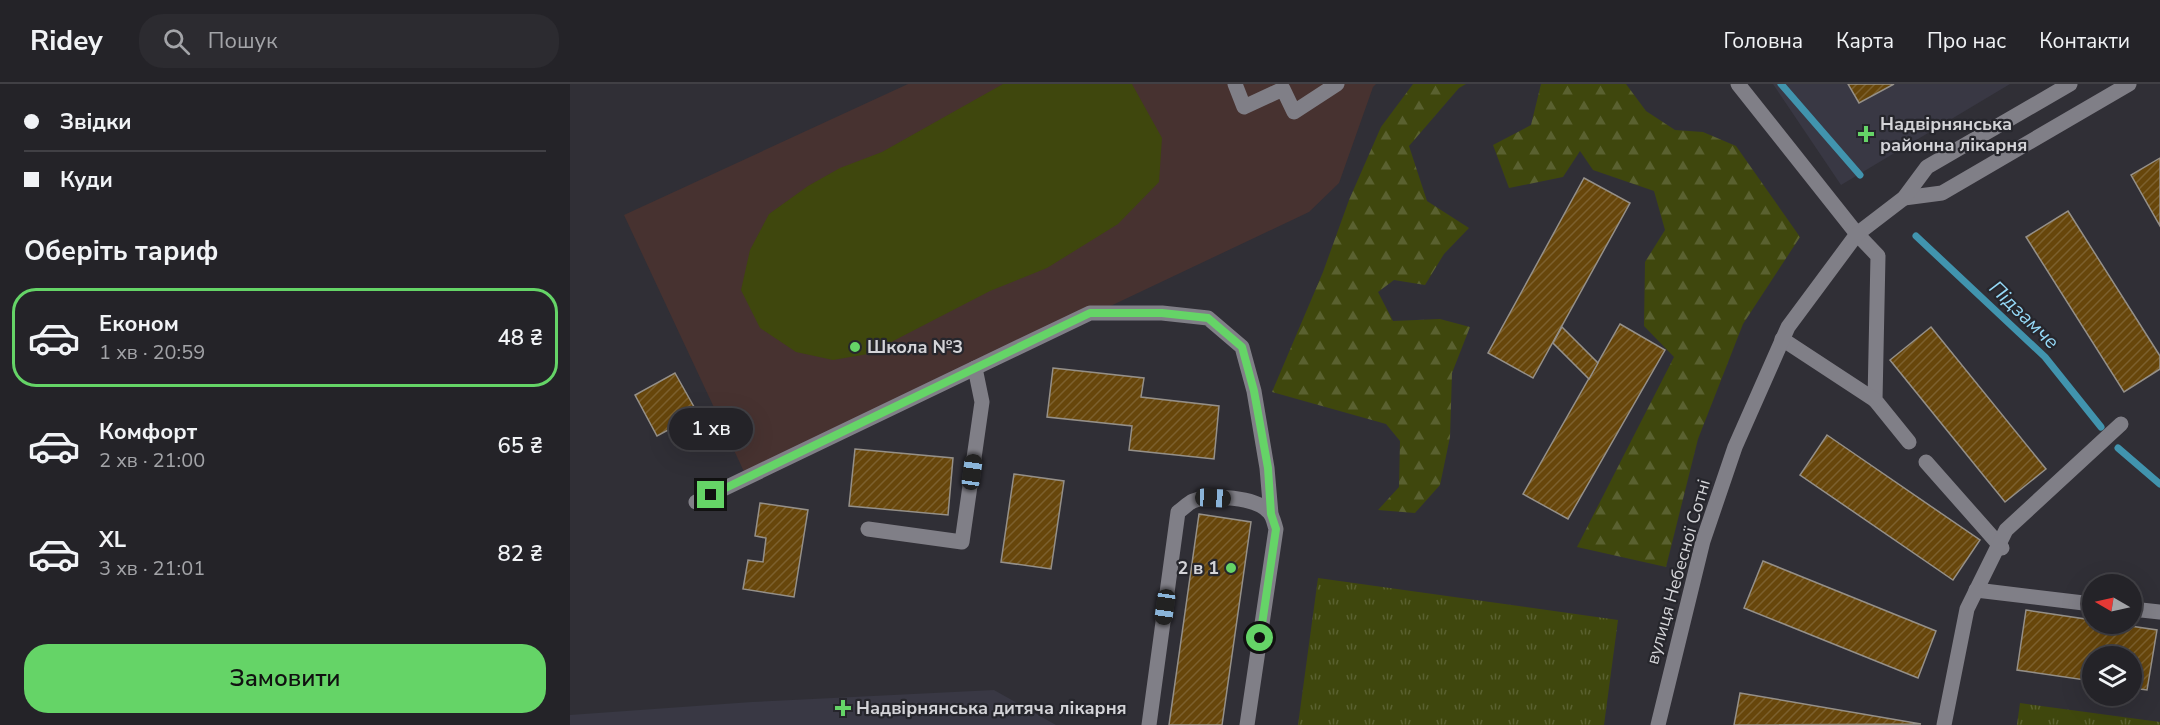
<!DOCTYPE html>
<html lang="uk">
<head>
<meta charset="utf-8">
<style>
	:root { --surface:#242328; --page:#2c2b30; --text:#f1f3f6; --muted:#a3a4a8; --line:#414045; --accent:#65d467 }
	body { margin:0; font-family:"Nunito Sans",sans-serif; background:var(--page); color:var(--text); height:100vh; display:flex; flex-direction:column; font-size:22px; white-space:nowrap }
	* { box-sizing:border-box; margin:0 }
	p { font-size:20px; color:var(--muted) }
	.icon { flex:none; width:33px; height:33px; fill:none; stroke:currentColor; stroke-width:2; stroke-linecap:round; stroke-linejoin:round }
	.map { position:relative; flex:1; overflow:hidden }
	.details { display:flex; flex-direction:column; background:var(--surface); width:570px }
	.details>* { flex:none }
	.hud { display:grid; align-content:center; height:132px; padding:0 24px; background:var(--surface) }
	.needle { width:39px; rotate:279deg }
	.tools { position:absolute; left:1512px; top:490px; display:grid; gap:12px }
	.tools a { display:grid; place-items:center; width:60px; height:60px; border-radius:50%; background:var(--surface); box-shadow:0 6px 24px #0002,0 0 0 2px var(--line); font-size:30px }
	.end { position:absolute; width:27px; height:27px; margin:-14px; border:8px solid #65d467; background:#111; box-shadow:0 0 0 3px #111 }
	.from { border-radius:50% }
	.bubble { position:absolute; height:42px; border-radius:21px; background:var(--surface); box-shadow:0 6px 24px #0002,0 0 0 2px var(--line); font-size:20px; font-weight:600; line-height:42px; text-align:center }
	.car { position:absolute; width:18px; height:36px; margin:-18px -9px; border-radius:8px; box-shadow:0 0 4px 2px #0007; background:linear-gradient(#222 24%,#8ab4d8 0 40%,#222 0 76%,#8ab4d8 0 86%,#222 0) }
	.hud b { display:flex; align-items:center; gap:21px; height:57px; font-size:22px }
	.hud b+b { border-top:2px solid var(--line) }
	.hud i { width:15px; height:15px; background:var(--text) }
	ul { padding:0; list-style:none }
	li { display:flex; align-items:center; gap:18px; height:99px; margin:0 12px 9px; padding:0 12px; border:3px solid transparent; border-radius:24px }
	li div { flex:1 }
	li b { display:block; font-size:22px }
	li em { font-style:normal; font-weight:600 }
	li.selected { border-color:var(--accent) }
	li>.icon { width:54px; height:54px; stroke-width:1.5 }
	h2 { padding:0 24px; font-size:27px; line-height:72px }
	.primary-button { display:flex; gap:12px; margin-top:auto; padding:12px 24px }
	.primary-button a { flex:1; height:69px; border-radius:24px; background:var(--accent); color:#111; font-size:24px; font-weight:600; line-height:69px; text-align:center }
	header { display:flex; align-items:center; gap:36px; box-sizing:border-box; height:84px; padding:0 30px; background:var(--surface); border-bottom:2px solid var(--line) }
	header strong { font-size:28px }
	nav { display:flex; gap:33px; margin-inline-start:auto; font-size:21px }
	.search { width:420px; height:54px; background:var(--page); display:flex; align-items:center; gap:15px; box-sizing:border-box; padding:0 21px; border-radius:24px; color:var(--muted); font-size:22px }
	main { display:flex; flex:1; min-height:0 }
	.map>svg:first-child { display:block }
</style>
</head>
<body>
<header>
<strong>Ridey</strong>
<div class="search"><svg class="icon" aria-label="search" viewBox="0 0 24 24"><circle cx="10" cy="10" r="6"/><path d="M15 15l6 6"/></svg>Пошук</div>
<nav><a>Головна</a><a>Карта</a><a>Про нас</a><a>Контакти</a></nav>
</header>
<main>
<section class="details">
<div class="hud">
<b><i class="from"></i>Звідки</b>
<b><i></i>Куди</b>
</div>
<h2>Оберіть тариф</h2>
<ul>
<li class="selected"><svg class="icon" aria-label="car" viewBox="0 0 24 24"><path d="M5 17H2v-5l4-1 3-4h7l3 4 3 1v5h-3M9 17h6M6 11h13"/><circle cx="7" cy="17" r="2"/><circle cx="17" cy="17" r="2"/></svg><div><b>Економ</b><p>1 хв · 20:59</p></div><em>48 ₴</em></li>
<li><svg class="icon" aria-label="car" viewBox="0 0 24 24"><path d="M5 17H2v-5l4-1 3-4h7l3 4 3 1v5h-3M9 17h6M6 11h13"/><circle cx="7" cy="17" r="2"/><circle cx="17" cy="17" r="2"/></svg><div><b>Комфорт</b><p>2 хв · 21:00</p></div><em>65 ₴</em></li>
<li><svg class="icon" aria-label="car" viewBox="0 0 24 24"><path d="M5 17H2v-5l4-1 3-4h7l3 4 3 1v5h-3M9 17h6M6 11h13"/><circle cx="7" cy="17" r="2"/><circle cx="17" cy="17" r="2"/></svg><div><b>XL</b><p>3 хв · 21:01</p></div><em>82 ₴</em></li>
</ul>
<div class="primary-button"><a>Замовити</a></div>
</section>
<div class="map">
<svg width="1590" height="641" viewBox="0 0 1590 641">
	<defs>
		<pattern id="grass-tufts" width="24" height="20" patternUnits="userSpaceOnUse" patternTransform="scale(1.5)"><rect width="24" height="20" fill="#3f470d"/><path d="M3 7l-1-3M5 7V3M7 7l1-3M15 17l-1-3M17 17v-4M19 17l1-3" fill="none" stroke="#5a6130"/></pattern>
		<pattern id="forest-firs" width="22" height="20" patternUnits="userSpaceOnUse" patternTransform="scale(1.5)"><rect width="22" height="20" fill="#3f470d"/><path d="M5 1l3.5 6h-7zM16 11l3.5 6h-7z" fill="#5a6130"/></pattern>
		<pattern id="building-hatch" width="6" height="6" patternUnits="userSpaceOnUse" patternTransform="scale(1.5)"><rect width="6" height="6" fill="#67460b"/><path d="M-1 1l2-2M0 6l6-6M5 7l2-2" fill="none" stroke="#7c602e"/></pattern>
	</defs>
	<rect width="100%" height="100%" fill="#302f36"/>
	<g fill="#393844">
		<polygon points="1203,0 1440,0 1271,101"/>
		<polygon points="424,606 486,641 0,641 0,631 182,618"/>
	</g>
	<polygon fill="#473230" points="338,0 806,0 803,3 769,99 739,128 177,394 54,131"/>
	<g fill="url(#grass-tufts)">
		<polygon points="748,494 1048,536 1034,641 728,641"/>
		<polygon points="1450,619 1590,638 1590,641 1447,641"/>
	</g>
	<g fill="url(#forest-firs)">
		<polygon points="843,0 896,0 889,4 839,62 857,117 899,144 874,170 855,201 824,196 808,208 823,237 870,235 900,243 882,289 880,353 870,401 845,429 808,426 829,403 830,357 816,340 702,308 753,188 779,116 811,43"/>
		<polygon points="971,0 1056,0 1076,27 1105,46 1133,48 1166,62 1230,153 1173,240 1128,355 1096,483 1007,463 1104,273 1074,242 1075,178 1095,146 1084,107 1023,86 1010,67 993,93 939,104 923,61 961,41"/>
	</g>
	<polygon fill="#3f470d" points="433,0 562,0 592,54 589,98 548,140 477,184 420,207 298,270 263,276 226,268 190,244 171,206 180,166 199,130 238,102 270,84 312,68"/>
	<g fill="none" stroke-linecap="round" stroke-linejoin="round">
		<g stroke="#4194ae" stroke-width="7">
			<polyline points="1211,0 1290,91"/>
			<polyline points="1346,152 1475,273 1531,343"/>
			<polyline points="1548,364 1590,400"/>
		</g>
	</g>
	<g fill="url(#building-hatch)" stroke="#959089" stroke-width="1.5">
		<polygon points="1278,0 1324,0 1289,19"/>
		<polygon points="1590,74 1590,142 1561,91"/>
		<polygon points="1014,94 1060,119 963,294 918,269"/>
		<polygon points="1498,127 1590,272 1590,285 1554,308 1456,153"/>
		<polygon points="1050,240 1095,266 998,435 953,410"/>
		<polygon points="992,243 1028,279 1019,295 983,259"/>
		<polygon points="1361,243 1476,385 1435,418 1320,276"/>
		<polygon points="483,284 574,294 571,313 649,322 644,375 559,366 562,342 477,333"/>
		<polygon points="105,289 128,330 87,352 65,311"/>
		<polygon points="1257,351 1410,456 1383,496 1230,391"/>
		<polygon points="285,365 383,374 378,431 279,422"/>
		<polygon points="444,390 494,397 481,485 431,478"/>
		<polygon points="190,419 238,426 224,513 173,505 178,476 193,478 196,454 185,452"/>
		<polygon points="629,430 681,438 652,641 599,641"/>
		<polygon points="1193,477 1366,547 1348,594 1174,524"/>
		<polygon points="1456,526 1522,536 1522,540 1547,540 1587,546 1577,606 1562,604 1562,573 1522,573 1522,597 1447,586"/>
		<polygon points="1170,609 1351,640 1164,641"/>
	</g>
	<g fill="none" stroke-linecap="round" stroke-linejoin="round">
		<g stroke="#807f87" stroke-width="15">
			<polyline points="665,0 674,23 713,5 724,28 767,0"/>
			<polyline points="1168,0 1287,150 1308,172 1305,316 1339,358"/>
			<polyline points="1334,114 1372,109 1559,0"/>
			<polyline points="1212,255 1305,316"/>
			<polyline points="1356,378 1432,464"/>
			<polyline points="126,418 405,284"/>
			<polyline points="298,445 392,458 412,318 405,284 520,229 592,229 638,234 672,263 684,307 697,384 701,430"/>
			<polyline points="1406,506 1522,520"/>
			<polyline points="1562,525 1590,528"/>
			<path d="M 579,641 L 608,428 C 613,425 618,419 623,417 C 642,410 686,413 699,428 C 703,432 704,439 706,445 L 677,641"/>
			<polyline points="1088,641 1133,457 1165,363 1218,243 1287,150 1334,114 1357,83 1500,0"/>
			<polyline points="1374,641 1397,525 1436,446 1551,340"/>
		</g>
	</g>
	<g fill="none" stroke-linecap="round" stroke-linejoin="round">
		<polyline stroke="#65d467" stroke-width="8" points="141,411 520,229 592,229 638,234 672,263 684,307 698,384 701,430 706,445 690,554"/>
	</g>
	<g fill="#65d467" stroke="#26262c" stroke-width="2">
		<path d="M1293 41h6v6h6v6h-6v6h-6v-6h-6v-6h6z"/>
		<circle cx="285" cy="263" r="6"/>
		<circle cx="661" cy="484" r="6"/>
		<path d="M270 615h6v6h6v6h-6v6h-6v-6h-6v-6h6z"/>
	</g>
	<g text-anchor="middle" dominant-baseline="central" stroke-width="4.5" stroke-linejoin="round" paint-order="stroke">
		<g font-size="18" font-weight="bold" fill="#d4d4d8" stroke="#26262c" text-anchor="start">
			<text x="1310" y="40">Надвірнянська<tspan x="1310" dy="21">районна лікарня</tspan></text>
			<text x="297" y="263">Школа №3</text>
			<text x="649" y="484" text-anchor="end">2 в 1</text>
			<text x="286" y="624">Надвірнянська дитяча лікарня</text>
		</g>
		<g font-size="18" fill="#d4d4d8" stroke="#26262c">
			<text transform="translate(1108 488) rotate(-74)">вулиця Небесної Сотні</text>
		</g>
		<g font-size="20" font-style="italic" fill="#95d9f7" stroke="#26262c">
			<text transform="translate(1454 231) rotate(44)">Підзамче</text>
		</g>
	</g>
</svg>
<div class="tools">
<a><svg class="needle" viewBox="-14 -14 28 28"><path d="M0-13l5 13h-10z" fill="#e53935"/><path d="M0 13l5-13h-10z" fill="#a3a4a8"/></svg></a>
<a><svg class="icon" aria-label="layers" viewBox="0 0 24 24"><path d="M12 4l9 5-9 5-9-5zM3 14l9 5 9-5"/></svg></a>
</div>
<i class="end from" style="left:690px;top:554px"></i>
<i class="end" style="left:141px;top:411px"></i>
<div class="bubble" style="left:99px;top:324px;width:84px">1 хв</div>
<i class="car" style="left:402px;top:388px;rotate:8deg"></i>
<i class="car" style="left:643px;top:414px;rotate:93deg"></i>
<i class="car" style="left:595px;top:523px;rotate:188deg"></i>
</div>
</main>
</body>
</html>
